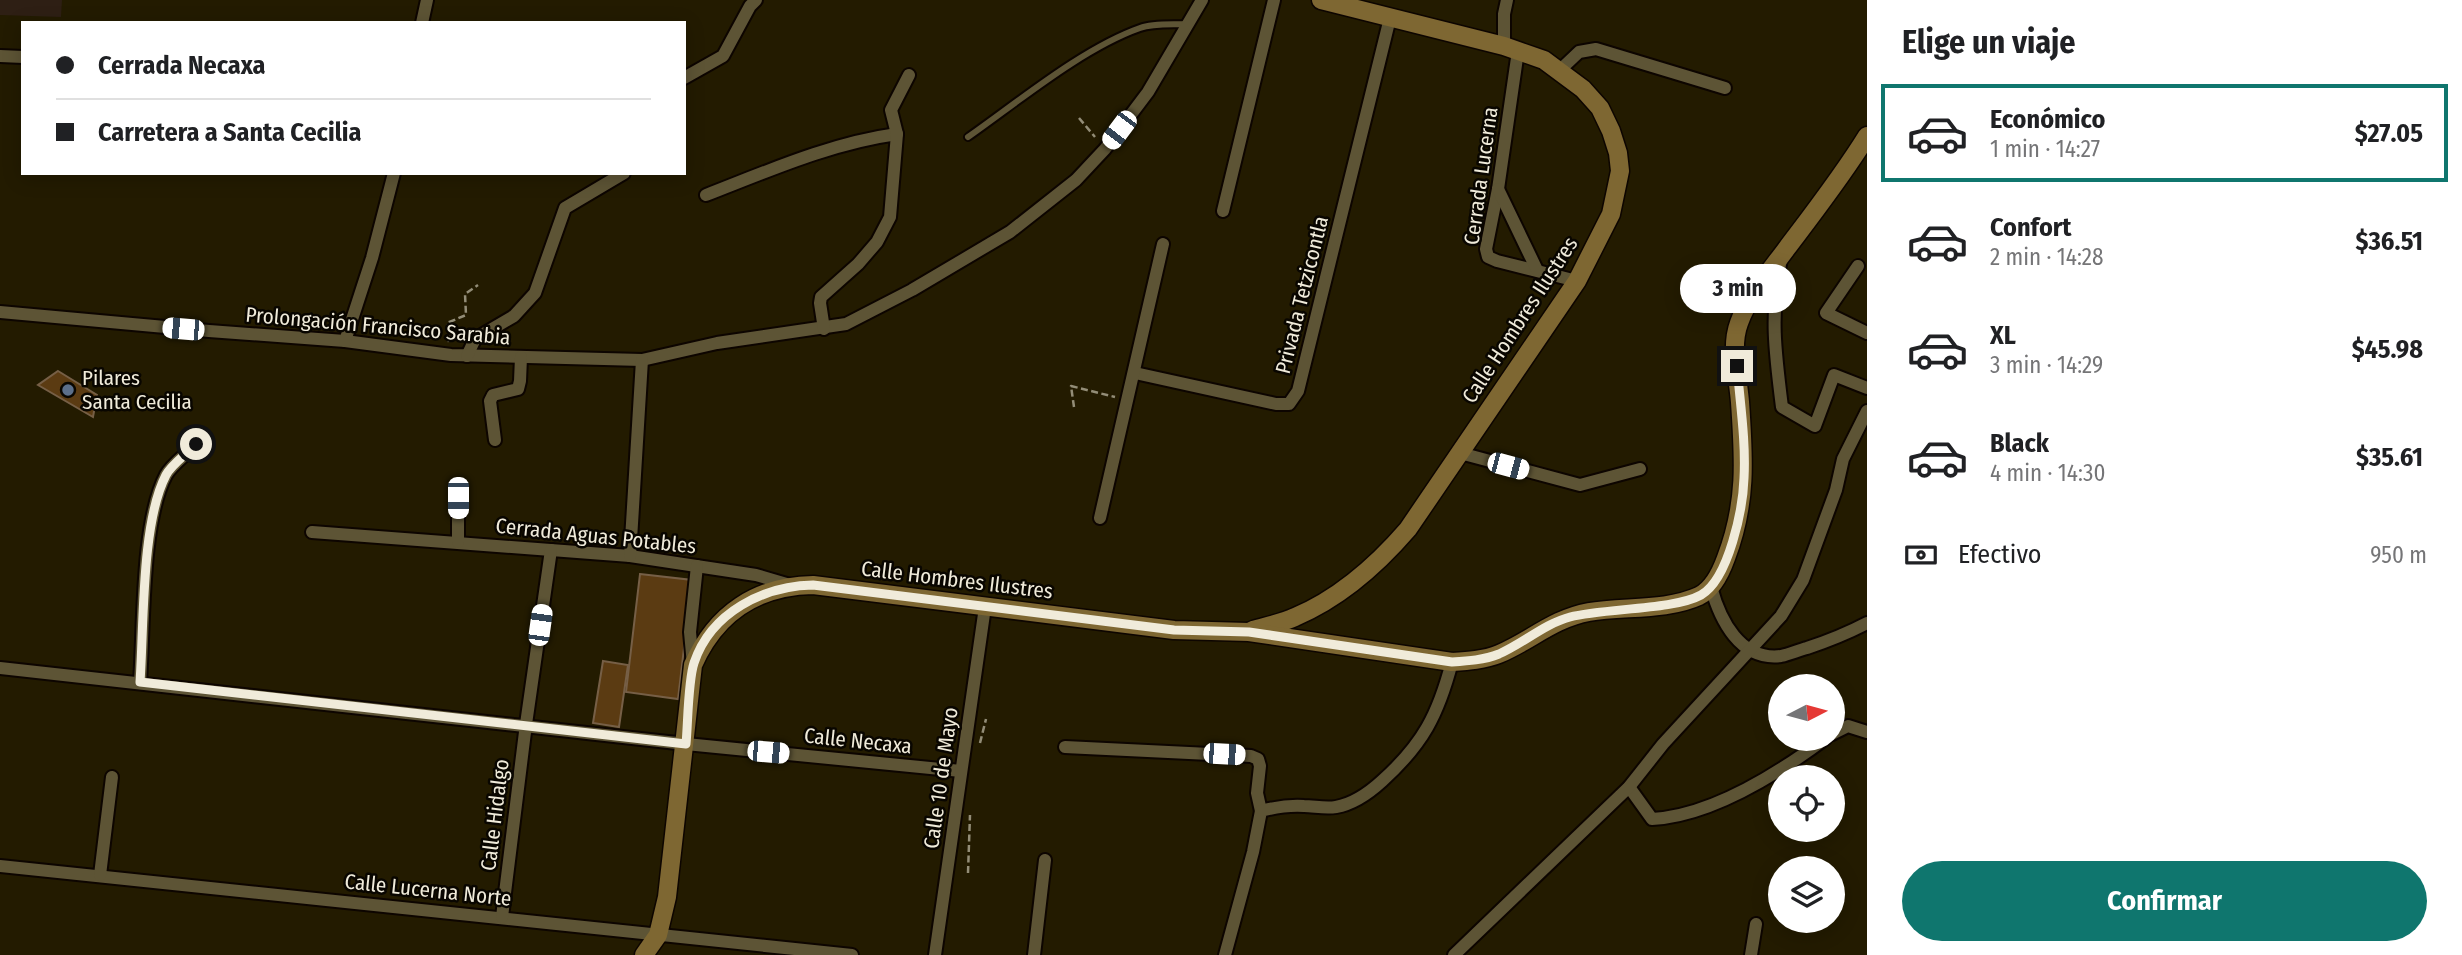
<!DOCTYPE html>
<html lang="es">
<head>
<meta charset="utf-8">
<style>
	:root { --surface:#fff; --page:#f6f6f6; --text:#202124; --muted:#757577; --line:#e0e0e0; --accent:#0f766e }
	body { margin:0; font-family:"Fira Sans Condensed",sans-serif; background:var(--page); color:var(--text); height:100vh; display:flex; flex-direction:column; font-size:26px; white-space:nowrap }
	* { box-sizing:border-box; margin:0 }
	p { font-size:23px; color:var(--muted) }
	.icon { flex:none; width:38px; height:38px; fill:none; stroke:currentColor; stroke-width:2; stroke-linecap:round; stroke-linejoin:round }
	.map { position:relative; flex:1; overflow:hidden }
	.side { display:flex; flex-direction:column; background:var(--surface); width:595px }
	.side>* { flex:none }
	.banner { position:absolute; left:21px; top:21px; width:665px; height:154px; border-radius:0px; box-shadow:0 4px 18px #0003; display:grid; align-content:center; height:154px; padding:0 35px; background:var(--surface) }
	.needle { width:46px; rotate:84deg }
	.controls { position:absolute; left:1768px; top:674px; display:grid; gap:14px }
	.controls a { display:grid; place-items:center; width:77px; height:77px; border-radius:50%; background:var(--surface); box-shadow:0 4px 18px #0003; font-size:35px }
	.end { position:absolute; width:32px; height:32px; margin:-16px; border:9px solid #f0ebda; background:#111; box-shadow:0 0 0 4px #111 }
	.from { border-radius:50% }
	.bubble { position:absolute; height:49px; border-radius:24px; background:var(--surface); box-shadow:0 4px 18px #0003; font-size:23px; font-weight:700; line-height:49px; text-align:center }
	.car { position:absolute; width:21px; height:42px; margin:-21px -10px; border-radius:9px; box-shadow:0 0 5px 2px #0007; background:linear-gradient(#fff 24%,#345 0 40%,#fff 0 76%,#345 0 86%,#fff 0) }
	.banner b { display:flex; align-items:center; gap:24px; height:66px; font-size:26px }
	.banner b+b { border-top:2px solid var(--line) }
	.banner i { width:18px; height:18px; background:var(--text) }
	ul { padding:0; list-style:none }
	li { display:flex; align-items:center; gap:21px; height:98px; margin:0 14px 10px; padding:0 21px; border:4px solid transparent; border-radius:0px }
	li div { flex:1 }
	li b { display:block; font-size:26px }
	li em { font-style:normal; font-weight:700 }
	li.current { border-color:var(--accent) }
	li>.icon { width:63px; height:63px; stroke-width:1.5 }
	h2 { padding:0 35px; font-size:32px; line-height:84px }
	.pay { display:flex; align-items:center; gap:18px; height:77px; padding:0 35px; font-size:26px }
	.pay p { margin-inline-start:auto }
	.action { display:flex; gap:14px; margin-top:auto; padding:14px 35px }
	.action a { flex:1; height:80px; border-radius:42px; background:var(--accent); color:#fff; font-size:28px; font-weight:700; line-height:80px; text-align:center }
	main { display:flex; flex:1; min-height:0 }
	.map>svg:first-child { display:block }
</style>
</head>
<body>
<main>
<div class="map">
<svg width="1867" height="955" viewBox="0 0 1867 955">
	<rect width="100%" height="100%" fill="#231b00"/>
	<polygon fill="#2e1f14" points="0,0 62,0 61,17 0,15"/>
	<g fill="#5b3b12" stroke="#765f46" stroke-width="2">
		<polygon points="58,371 97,395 93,417 38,385"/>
		<polygon points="640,574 692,580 678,699 626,692"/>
		<polygon points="603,661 628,665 619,727 593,723"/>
	</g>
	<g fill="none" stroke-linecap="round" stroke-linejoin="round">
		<defs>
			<path id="lane" d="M 968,137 C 1018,102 1083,48 1140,28 C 1154,23 1173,25 1188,24"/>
			<g id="street">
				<polyline points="422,23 427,0"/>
				<polyline points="1504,46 1504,14 1507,0"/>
				<polyline points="1518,51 1498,189 1486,249 1488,257 1497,261 1577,281"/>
				<polyline points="0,56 23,57"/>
				<polyline points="1560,70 1579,52 1596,49 1725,88"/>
				<polyline points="684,78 723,56 750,6 756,0"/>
				<polyline points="1498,189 1537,270"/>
				<path d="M 706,195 C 768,171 831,143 897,134"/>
				<polyline points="1223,211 1274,0"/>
				<path d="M 1781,259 C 1770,314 1775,352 1782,407 L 1815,426 L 1834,375 L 1867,388"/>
				<polyline points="1858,266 1826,313 1867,333"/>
				<polyline points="0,312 209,331 345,341 451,355 642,360 717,343 846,324 912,290 1010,232 1076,180 1105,149 1148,92 1202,0"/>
				<polyline points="824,329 820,303 821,297 858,264 877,242 890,217 897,134 891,110 909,75"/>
				<polyline points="345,341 372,258 394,173"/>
				<polyline points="467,356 475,339 514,316 535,293 565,208 624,173"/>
				<polyline points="1135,373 1276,404 1289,404 1298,391 1390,18"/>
				<polyline points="495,440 490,401 493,395 518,389 520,381 521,357"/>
				<polyline points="1460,453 1580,485 1640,469"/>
				<polyline points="1100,518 1163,244"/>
				<polyline points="312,532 630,556 756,575 790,585"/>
				<polyline points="458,542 458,497"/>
				<polyline points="630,556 642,360"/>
				<path d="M 1711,587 C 1720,620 1740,661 1781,656 C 1790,654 1799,650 1807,648 C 1828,641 1848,633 1867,623"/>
				<polyline points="693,665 690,632 697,566"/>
				<polyline points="0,668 686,744 961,771"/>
				<path d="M 140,682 C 144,627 141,522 166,475 C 172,464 187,454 196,444"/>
				<polyline points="1832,734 1848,726 1867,732"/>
				<polyline points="1065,747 1251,756 1258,759 1260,766 1257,793 1261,811"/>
				<path d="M 1629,787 L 1652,819 C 1711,816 1779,773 1826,738"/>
				<polyline points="0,866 852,955"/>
				<polyline points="100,875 112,777"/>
				<polyline points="502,917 526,724 551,550"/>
				<polyline points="935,955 985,607"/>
				<polyline points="1034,955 1045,860"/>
				<path d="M 1225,955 L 1253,852 L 1261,811 C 1276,807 1289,805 1304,806 C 1314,806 1325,809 1336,807 C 1353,804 1370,792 1382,781 C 1423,744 1438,715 1452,662"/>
				<polyline points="1454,955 1629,787 1663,744 1781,616 1803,580 1836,490 1843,459 1867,411"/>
				<polyline points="1751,955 1756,924"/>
			</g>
			<g id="secondary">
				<path d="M 1253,630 C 1267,626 1282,623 1295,617 C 1340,598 1377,565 1408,529 L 1577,281 L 1611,214 L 1620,171 L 1618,153 L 1611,131 L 1600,108 L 1583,89 L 1544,60 L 1504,46 L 1321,0"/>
				<path d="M 644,955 L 658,935 L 667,897 L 693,665 C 716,613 757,586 813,585 L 1174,630 L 1249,632 L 1452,662 C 1468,661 1484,660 1499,654 C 1532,640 1552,619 1589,612 C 1624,606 1666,611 1699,596 C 1713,589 1721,572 1726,558 C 1747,503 1744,459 1740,402 C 1738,377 1730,347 1739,323 C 1749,295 1770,271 1787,248 C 1815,211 1843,175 1867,136"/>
			</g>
		</defs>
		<use href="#lane" stroke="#0d0500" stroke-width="10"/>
		<use href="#street" stroke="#0d0500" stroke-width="16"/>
		<use href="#secondary" stroke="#0d0500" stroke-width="21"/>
		<g stroke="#938d77" stroke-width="2.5" stroke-dasharray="7 3.5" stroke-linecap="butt">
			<polyline points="1079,118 1095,137"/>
			<polyline points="449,342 447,323 466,315 465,294 478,285"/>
			<polyline points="1074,407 1071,386 1115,397"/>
			<polyline points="980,743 986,719"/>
			<polyline points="968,873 970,815"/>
		</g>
		<use href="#lane" stroke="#5d5435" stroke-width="6"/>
		<use href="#street" stroke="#5d5435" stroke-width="12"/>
		<use href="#secondary" stroke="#7e6732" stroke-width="18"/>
	</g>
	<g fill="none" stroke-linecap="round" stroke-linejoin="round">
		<path stroke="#f0ebda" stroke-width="9" d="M 196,444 C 187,454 172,464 166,475 C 141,523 144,626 140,682 L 686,744 C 688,723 688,681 694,663 C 711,612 764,586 813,585 L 1174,630 L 1249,632 L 1452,662 C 1468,661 1484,660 1499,654 C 1524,643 1544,624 1570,617 C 1605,608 1674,610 1701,595 C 1729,579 1743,508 1744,478 C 1746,441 1740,403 1737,366"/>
	</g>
	<circle fill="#5c6f8a" stroke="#090600" stroke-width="2.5" cx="68" cy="390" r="7"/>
	<g text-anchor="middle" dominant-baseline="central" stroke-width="5" stroke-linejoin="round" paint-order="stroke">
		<g font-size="21" fill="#f0ebda" stroke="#090600">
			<text transform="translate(1481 176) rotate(-82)">Cerrada Lucerna</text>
			<text transform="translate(1302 295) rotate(-76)">Privada Tetzicontla</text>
			<text transform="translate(1520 320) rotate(-57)">Calle Hombres Ilustres</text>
			<text transform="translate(378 326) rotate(5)">Prolongación Francisco Sarabia</text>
			<text transform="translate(596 536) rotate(6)">Cerrada Aguas Potables</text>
			<text transform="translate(957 580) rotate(7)">Calle Hombres Ilustres</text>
			<text transform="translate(858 741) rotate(6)">Calle Necaxa</text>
			<text transform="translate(941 778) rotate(-82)">Calle 10 de Mayo</text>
			<text transform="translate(495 815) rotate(-83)">Calle Hidalgo</text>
			<text transform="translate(428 890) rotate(6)">Calle Lucerna Norte</text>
		</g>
		<g font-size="21" fill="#f0ebda" stroke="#090600" text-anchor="start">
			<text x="82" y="378">Pilares<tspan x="82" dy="24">Santa Cecilia</tspan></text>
		</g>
	</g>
</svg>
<div class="controls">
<a><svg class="needle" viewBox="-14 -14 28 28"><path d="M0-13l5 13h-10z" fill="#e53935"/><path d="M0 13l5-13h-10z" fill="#757577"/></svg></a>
<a><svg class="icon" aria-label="locate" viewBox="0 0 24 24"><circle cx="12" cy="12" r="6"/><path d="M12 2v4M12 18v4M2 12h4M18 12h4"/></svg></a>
<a><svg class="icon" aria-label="layers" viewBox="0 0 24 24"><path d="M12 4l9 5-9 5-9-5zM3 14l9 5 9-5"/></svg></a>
</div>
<i class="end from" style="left:196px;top:444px"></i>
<i class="end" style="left:1737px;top:366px"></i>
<div class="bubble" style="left:1680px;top:264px;width:116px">3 min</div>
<i class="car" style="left:1119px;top:130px;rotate:217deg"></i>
<i class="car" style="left:183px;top:329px;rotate:275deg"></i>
<i class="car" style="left:1508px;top:466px;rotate:105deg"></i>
<i class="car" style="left:458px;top:498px;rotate:180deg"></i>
<i class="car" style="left:540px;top:625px;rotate:8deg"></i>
<i class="car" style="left:768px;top:752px;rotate:95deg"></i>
<i class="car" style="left:1224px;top:754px;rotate:93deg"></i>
<div class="banner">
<b><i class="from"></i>Cerrada Necaxa</b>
<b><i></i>Carretera a Santa Cecilia</b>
</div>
</div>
<section class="side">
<h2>Elige un viaje</h2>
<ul>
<li class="current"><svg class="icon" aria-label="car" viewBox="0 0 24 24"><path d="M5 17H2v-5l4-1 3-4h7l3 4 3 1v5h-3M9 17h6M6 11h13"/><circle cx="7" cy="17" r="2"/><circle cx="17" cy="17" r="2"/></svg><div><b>Económico</b><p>1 min · 14:27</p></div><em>$27.05</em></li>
<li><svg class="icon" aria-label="car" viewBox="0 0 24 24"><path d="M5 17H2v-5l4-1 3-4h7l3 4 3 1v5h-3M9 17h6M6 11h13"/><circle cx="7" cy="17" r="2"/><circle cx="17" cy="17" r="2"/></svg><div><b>Confort</b><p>2 min · 14:28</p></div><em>$36.51</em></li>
<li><svg class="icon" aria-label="car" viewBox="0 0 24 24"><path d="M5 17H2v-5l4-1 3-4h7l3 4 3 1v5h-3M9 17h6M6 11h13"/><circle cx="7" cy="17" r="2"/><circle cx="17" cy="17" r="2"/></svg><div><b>XL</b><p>3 min · 14:29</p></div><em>$45.98</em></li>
<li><svg class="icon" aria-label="car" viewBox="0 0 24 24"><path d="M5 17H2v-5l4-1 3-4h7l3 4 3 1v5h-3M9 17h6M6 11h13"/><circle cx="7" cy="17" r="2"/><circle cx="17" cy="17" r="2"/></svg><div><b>Black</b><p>4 min · 14:30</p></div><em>$35.61</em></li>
</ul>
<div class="pay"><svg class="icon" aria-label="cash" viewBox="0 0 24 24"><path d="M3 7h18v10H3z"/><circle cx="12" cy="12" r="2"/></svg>Efectivo<p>950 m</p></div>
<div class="action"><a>Confirmar</a></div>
</section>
</main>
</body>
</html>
